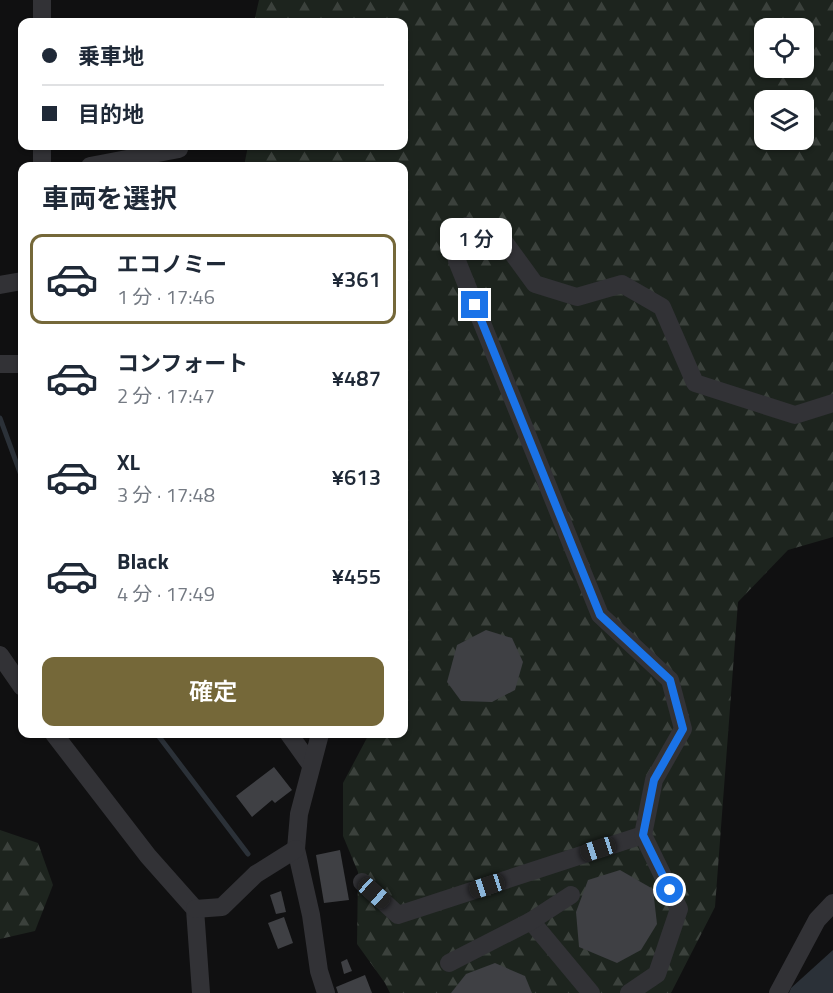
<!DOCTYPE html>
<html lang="ja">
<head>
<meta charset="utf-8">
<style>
	:root { --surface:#fff; --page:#f2f2f3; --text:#1f2937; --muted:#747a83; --line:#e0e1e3; --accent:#756839 }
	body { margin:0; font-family:"Titillium Web","Noto Sans JP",sans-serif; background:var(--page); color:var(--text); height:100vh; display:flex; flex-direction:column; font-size:22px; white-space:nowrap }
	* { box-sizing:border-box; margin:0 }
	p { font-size:20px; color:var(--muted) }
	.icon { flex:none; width:33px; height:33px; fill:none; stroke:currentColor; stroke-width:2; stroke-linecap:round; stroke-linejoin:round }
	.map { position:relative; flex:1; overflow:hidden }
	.details { position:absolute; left:18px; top:162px; width:390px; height:576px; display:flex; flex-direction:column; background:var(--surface); border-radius:12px; box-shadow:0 2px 4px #0004 }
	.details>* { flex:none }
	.banner { position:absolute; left:18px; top:18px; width:390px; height:132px; border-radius:12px; box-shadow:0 2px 4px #0004; display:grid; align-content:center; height:132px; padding:0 24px; background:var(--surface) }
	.fabs { position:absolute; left:754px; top:18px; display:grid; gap:12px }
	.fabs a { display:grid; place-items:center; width:60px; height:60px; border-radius:12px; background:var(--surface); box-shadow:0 2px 4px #0004; font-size:30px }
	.end { position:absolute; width:27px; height:27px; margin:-14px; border:8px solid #1a73e8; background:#fff; box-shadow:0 0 0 3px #fff }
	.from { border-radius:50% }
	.bubble { position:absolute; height:42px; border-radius:12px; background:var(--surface); box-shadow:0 2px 4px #0004; font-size:20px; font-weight:600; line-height:42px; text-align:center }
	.car { position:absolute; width:18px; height:36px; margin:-18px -9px; border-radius:8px; box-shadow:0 0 4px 2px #0007; background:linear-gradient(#222 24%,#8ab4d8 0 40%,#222 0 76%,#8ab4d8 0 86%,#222 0) }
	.banner b { display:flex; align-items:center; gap:21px; height:57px; font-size:22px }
	.banner b+b { border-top:2px solid var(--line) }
	.banner i { width:15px; height:15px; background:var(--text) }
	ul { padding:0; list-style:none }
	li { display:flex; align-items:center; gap:18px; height:90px; margin:0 12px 9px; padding:0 12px; border:3px solid transparent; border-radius:12px }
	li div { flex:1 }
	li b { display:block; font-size:22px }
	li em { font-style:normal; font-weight:600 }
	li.on { border-color:var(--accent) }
	li>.icon { width:54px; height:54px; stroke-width:1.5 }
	h2 { padding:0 24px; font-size:27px; line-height:72px }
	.cta { display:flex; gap:12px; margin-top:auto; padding:12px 24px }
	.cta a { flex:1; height:69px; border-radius:12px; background:var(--accent); color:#fff; font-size:24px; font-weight:600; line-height:69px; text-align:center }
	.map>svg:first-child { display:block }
</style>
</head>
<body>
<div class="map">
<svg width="833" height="993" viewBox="0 0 833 993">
	<defs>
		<pattern id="forest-firs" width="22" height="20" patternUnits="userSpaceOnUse" patternTransform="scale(1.5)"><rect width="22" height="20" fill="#1d241e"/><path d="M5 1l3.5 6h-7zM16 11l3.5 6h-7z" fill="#3b413c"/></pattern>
	</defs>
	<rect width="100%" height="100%" fill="#101011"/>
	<g fill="url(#forest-firs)" fill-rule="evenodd">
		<path d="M 259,0 L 833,0 L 833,537 L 788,550 L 738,602 L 715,907 L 671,993 L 390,993 L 385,983 L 357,944 L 358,872 L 343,836 L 343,783 L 369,734 L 404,734 L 404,166 L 244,166 L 248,146 L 404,146 L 404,22 L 254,22 ZM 765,28 L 804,28 L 804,68 L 765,68 ZM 765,100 L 804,100 L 804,140 L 765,140 Z"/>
		<polygon points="0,830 38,843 53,885 35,931 0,939"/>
	</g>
	<polygon fill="#2b3138" points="833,950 833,993 789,993 791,988"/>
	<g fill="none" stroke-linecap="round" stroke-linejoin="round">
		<g stroke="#2b3138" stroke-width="5">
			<polyline points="0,418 22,478"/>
			<polyline points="157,734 248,854"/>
		</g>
	</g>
	<g fill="#3f4044">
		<polygon points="486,630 512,638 523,662 515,690 492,702 461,701 447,682 457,645"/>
		<polygon points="274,767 292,790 275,803 272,800 252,817 236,796"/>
		<polygon points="340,850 349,900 324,903 316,855"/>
		<polygon points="620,870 653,889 657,924 641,950 617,963 579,947 576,912 588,880"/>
		<polygon points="281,891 286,912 276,914 270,895"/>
		<polygon points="284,917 293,943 278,949 268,923"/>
		<polygon points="347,959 352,971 344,974 341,962"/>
		<polygon points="495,963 525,976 532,993 451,993 466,974"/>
		<polygon points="365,975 372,993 338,993 336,987"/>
	</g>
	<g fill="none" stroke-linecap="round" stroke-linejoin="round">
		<g stroke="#323236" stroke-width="18">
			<polyline points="42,0 42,22"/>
			<polyline points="42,146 42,166"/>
			<polyline points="90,166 179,149"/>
			<polyline points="0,285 22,281"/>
			<polyline points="0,364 22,364"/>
			<polyline points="0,655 22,687"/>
			<polyline points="54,734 148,856 195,909 201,993"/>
			<polyline points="289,734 311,765"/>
			<polyline points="320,734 299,814 296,849 311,915 319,971 326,993"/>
			<polyline points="362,882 398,915 643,835"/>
			<polyline points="195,909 222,907 256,874 296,849"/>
			<polyline points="531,921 591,993"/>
			<polyline points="449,963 531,921 571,895"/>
			<polyline points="629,993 657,974 679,909 643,835 654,780 683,729 670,680 600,615 457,261 467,226 497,232 535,284 577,297 622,284 662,307 695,383 795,415 833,403"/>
			<polyline points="778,993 817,920 833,903"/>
		</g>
	</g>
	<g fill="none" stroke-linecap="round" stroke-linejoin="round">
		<polyline stroke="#1a73e8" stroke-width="8" points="475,305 600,615 670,680 683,729 654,780 643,835 670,890"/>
	</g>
</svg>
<div class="fabs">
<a><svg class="icon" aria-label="locate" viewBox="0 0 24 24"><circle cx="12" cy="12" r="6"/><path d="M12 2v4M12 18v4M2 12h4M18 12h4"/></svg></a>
<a><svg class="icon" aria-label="layers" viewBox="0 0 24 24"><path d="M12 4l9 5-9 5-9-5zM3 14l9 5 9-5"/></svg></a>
</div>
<i class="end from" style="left:670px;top:890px"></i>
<i class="end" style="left:475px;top:305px"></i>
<div class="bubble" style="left:440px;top:218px;width:72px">1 分</div>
<i class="car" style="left:598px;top:849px;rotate:252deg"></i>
<i class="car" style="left:487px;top:886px;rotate:252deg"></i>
<i class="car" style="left:374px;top:893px;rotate:132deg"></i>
<div class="banner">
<b><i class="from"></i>乗車地</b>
<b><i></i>目的地</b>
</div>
<section class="details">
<h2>車両を選択</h2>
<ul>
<li class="on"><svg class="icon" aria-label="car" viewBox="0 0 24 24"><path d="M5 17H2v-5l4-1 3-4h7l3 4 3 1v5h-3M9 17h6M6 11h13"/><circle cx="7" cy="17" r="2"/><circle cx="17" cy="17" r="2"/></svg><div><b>エコノミー</b><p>1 分 · 17:46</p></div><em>¥361</em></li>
<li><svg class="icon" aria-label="car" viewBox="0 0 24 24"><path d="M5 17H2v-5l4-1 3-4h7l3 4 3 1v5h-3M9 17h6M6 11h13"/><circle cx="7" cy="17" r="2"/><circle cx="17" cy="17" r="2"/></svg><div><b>コンフォート</b><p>2 分 · 17:47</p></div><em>¥487</em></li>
<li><svg class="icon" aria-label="car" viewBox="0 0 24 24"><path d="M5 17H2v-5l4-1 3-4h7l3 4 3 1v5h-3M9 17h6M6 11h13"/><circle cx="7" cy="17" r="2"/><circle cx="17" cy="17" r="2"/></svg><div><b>XL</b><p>3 分 · 17:48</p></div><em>¥613</em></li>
<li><svg class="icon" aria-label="car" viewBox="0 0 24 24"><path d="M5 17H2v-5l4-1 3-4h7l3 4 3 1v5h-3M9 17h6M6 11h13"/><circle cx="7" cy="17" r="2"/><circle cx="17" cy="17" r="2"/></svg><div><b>Black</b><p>4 分 · 17:49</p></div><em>¥455</em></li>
</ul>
<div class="cta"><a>確定</a></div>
</section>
</div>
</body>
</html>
